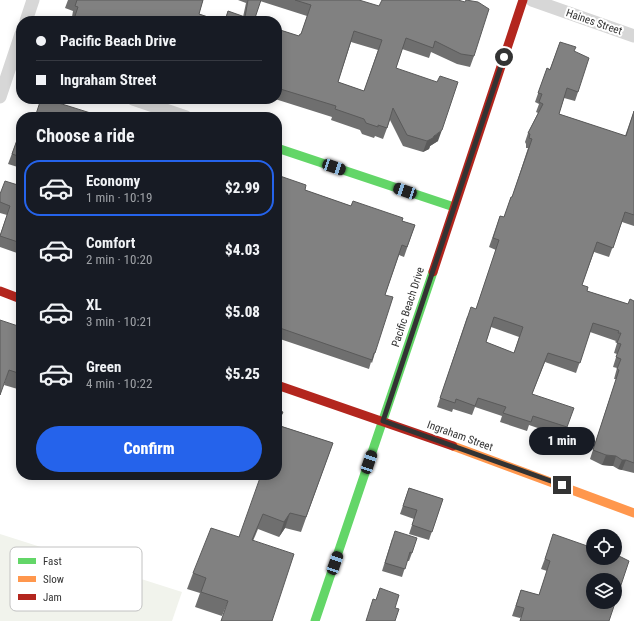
<!DOCTYPE html>
<html lang="en">
<head>
<meta charset="utf-8">
<style>
	:root { --surface:#171b24; --page:#242831; --text:#f1f3f6; --muted:#9ea1a6; --line:#363941; --accent:#2563eb }
	body { margin:0; font-family:"Roboto Condensed",sans-serif; background:var(--page); color:var(--text); height:100vh; display:flex; flex-direction:column; font-size:15px; white-space:nowrap }
	* { box-sizing:border-box; margin:0 }
	p { font-size:13px; color:var(--muted) }
	.icon { flex:none; width:22px; height:22px; fill:none; stroke:currentColor; stroke-width:2; stroke-linecap:round; stroke-linejoin:round }
	.map { position:relative; flex:1; overflow:hidden }
	.details { position:absolute; left:16px; top:112px; width:266px; height:368px; display:flex; flex-direction:column; background:var(--surface); border-radius:16px; box-shadow:0 2px 10px #0003 }
	.details>* { flex:none }
	.guide { position:absolute; left:16px; top:16px; width:266px; height:88px; border-radius:16px; box-shadow:0 2px 10px #0003; display:grid; align-content:center; height:88px; padding:0 20px; background:var(--surface) }
	.fabs { position:absolute; left:586px; top:529px; display:grid; gap:8px }
	.fabs a { display:grid; place-items:center; width:36px; height:36px; border-radius:50%; background:var(--surface); box-shadow:0 2px 10px #0003; font-size:20px }
	.end { position:absolute; width:18px; height:18px; margin:-9px; border:5px solid #333; background:#fff; box-shadow:0 0 0 2px #fff }
	.from { border-radius:50% }
	.bubble { position:absolute; height:28px; border-radius:14px; background:var(--surface); box-shadow:0 2px 10px #0003; font-size:13px; font-weight:800; line-height:28px; text-align:center }
	.car { position:absolute; width:12px; height:24px; margin:-12px -6px; border-radius:5px; box-shadow:0 0 3px 1px #0007; background:linear-gradient(#222 24%,#8ab4d8 0 40%,#222 0 76%,#8ab4d8 0 86%,#222 0) }
	.guide b { display:flex; align-items:center; gap:14px; height:38px; font-size:15px }
	.guide b+b { border-top:1px solid var(--line) }
	.guide i { width:10px; height:10px; background:var(--text) }
	ul { padding:0; list-style:none }
	li { display:flex; align-items:center; gap:12px; height:56px; margin:0 8px 6px; padding:0 12px; border:2px solid transparent; border-radius:16px }
	li div { flex:1 }
	li b { display:block; font-size:15px }
	li em { font-style:normal; font-weight:800 }
	li.active { border-color:var(--accent) }
	li>.icon { width:36px; height:36px; stroke-width:1.5 }
	h2 { padding:0 20px; font-size:18px; line-height:48px }
	.cta { display:flex; gap:8px; margin-top:auto; padding:8px 20px }
	.cta a { flex:1; height:46px; border-radius:24px; background:var(--accent); color:#fff; font-size:16px; font-weight:800; line-height:46px; text-align:center }
	.map>svg:first-child { display:block }
</style>
</head>
<body>
<div class="map">
<svg width="634" height="621" viewBox="0 0 634 621">
	<rect width="100%" height="100%" fill="#fff"/>
	<polygon fill="#f1f3ec" points="0,534 182,592 172,621 0,621"/>
	<g fill="none" stroke-linecap="round" stroke-linejoin="round">
		<g stroke="#d7d7d7" stroke-width="13">
			<polyline points="532,0 634,36"/>
			<polyline points="26,21 33,0"/>
			<polyline points="0,97 21,34"/>
			<polyline points="133,99 186,117"/>
		</g>
		<g stroke="#63d668" stroke-width="9">
			<polyline points="277,148 454,207"/>
			<polyline points="315,621 433,272"/>
		</g>
		<polyline stroke="#ff974d" stroke-width="9" points="453,446 634,513"/>
		<g stroke="#b3261e" stroke-width="9">
			<polyline points="433,272 523,0"/>
			<polyline points="0,291 21,299"/>
			<polyline points="277,385 453,446"/>
		</g>
	</g>
	<g fill="#6f6f6f" fill-rule="evenodd">
		<polygon points="68,0 203,0 199,14 220,21 73,21 74,18 72,17 73,11 65,8"/>
		<path d="M 238,0 L 359,0 L 474,56 L 470,67 L 457,64 L 431,52 L 429,58 L 402,49 L 396,68 L 438,141 L 430,146 L 429,149 L 423,152 L 403,146 L 390,120 L 383,139 L 375,136 L 374,138 L 362,134 L 360,130 L 331,120 L 332,117 L 275,99 L 277,99 L 277,29 L 299,36 L 301,34 L 307,16 L 260,1 L 254,21 L 255,21 L 224,21 L 228,11 L 243,17 L 246,3 ZM 351,42 L 378,50 L 364,91 L 338,82 Z"/>
		<path d="M 560,42 L 574,51 L 578,92 L 575,101 L 564,98 L 559,114 L 625,136 L 634,111 L 634,226 L 622,222 L 609,257 L 594,252 L 582,285 L 587,291 L 628,304 L 634,301 L 634,473 L 618,469 L 613,466 L 602,465 L 590,459 L 616,379 L 614,379 L 617,368 L 613,367 L 617,354 L 614,353 L 617,343 L 615,342 L 616,341 L 590,332 L 576,373 L 545,362 L 532,394 L 567,427 L 564,437 L 529,425 L 527,431 L 500,422 L 502,416 L 475,407 L 472,415 L 453,409 L 452,412 L 437,407 L 467,317 L 476,309 L 496,250 L 489,247 L 500,216 L 504,217 L 511,197 L 512,197 L 528,148 L 526,148 L 526,144 L 525,142 L 528,133 L 538,113 L 536,112 L 539,104 L 535,102 L 547,68 L 550,69 ZM 491,327 L 519,337 L 514,353 L 486,342 Z"/>
		<polygon points="17,140 21,141 21,168 8,164"/>
		<polygon points="277,175 305,190 351,206 402,221 415,225 404,257 399,255 385,295 375,353 372,363 371,362 369,369 277,338"/>
		<polygon points="21,186 21,246 20,245 17,253 0,247 0,235 7,215 0,213 0,194"/>
		<polygon points="21,327 21,390 4,385"/>
		<polygon points="277,410 283,412 278,425 333,443 301,532 285,528 279,537 258,529 222,616 195,607 200,593 187,589 193,573 239,537 277,475"/>
		<polygon points="409,488 443,499 429,540 409,534 414,519 400,514"/>
		<polygon points="392,539 412,553 409,561 407,561 402,577 382,571"/>
		<polygon points="550,545 593,548 520,618 512,616 521,590 539,595 547,571 541,569"/>
	</g>
	<g fill="#5a5a5a">
		<polygon points="442,130 438,141 430,146 429,149 423,152 427,141 434,136"/>
		<polygon points="283,412 277,428 277,423"/>
		<polygon points="606,455 616,456 613,466 602,465"/>
		<polygon points="622,460 626,460 622,470 618,469"/>
		<polygon points="290,513 285,528 279,537 284,522"/>
	</g>
	<g fill="#818181" stroke="#5a5a5a" fill-rule="evenodd">
		<polygon points="77,0 203,0 199,14 220,21 80,21 81,18 75,16 78,7 75,6"/>
		<polygon points="248,0 261,0 254,21 255,21 225,21 228,11 245,17"/>
		<path d="M 295,0 L 359,0 L 379,6 L 382,0 L 458,0 L 465,2 L 466,0 L 478,2 L 489,9 L 474,56 L 461,54 L 435,41 L 433,48 L 406,38 L 396,68 L 437,82 L 440,76 L 458,82 L 442,130 L 434,136 L 433,138 L 427,141 L 407,135 L 393,108 L 387,128 L 378,125 L 378,127 L 366,123 L 364,119 L 335,109 L 336,106 L 277,88 L 277,29 L 299,36 L 300,34 L 301,34 L 311,5 ZM 354,31 L 382,40 L 364,91 L 338,82 Z"/>
		<path d="M 560,42 L 576,47 L 574,51 L 589,58 L 578,92 L 567,88 L 559,114 L 626,136 L 634,111 L 634,215 L 625,212 L 613,248 L 597,242 L 582,285 L 588,287 L 587,291 L 628,304 L 630,299 L 634,301 L 634,463 L 626,460 L 622,460 L 616,456 L 606,455 L 593,450 L 619,370 L 617,369 L 621,359 L 616,357 L 621,344 L 617,343 L 621,333 L 618,333 L 619,331 L 593,323 L 580,363 L 548,353 L 532,394 L 574,408 L 567,427 L 533,416 L 531,422 L 503,413 L 506,407 L 478,398 L 475,406 L 456,399 L 455,403 L 440,398 L 471,307 L 476,309 L 499,240 L 493,238 L 500,216 L 504,217 L 511,197 L 512,197 L 532,139 L 529,138 L 530,134 L 528,133 L 543,104 L 539,102 L 542,94 L 538,93 L 547,68 L 550,70 ZM 494,317 L 523,327 L 514,353 L 486,342 Z"/>
		<polygon points="41,99 46,99 100,116 100,117 35,117"/>
		<polygon points="17,140 21,141 21,157 12,154"/>
		<polygon points="277,175 306,185 305,190 351,206 353,201 403,218 402,221 415,225 407,247 402,245 385,295 393,297 375,353 374,353 372,360 277,327"/>
		<polygon points="5,181 21,186 21,243 0,236 10,206 0,202 0,194"/>
		<polygon points="0,320 21,327 21,374 9,370 0,395"/>
		<polygon points="277,410 283,412 277,423"/>
		<polygon points="277,425 333,443 306,517 290,513 284,522 263,514 252,540 294,554 272,621 221,621 228,601 201,592 206,578 193,573 211,528 239,537 261,475 277,475"/>
		<polygon points="409,488 443,499 432,532 412,525 417,510 403,506"/>
		<polygon points="395,531 417,538 412,553 410,552 405,569 385,563"/>
		<path d="M 553,534 L 593,548 L 593,558 L 615,558 L 615,554 L 629,561 L 609,621 L 520,621 L 524,608 L 516,606 L 521,590 L 539,595 L 550,561 L 545,559 ZM 593,580 L 615,580 L 615,602 L 593,602 Z"/>
		<polygon points="380,588 399,595 395,608 399,609 395,621 366,621 373,599 376,600"/>
	</g>
	<g fill="none" stroke-linecap="round" stroke-linejoin="round">
		<polyline stroke="#333" stroke-width="5" points="504,57 383,421 562,485"/>
	</g>
	<g text-anchor="middle" dominant-baseline="central" stroke-width="4" stroke-linejoin="round" paint-order="stroke">
		<g font-size="11" fill="#333" stroke="#fff">
			<text transform="translate(594 22) rotate(19)">Haines Street</text>
			<text transform="translate(408 307) rotate(-72)">Pacific Beach Drive</text>
			<text transform="translate(460 436) rotate(20)">Ingraham Street</text>
		</g>
	</g>
	<rect x="10" y="547" width="132" height="64" rx="6" fill="#fff" stroke="#c2c2c2" stroke-width="1"/>
	<rect x="18" y="558" width="18" height="6" fill="#63d668"/>
	<rect x="18" y="576" width="18" height="6" fill="#ff974d"/>
	<rect x="18" y="594" width="18" height="6" fill="#b3261e"/>
	<g font-size="11" fill="#333">
		<text x="43" y="565">Fast</text>
		<text x="43" y="583">Slow</text>
		<text x="43" y="601">Jam</text>
	</g>
</svg>
<div class="fabs">
<a><svg class="icon" aria-label="locate" viewBox="0 0 24 24"><circle cx="12" cy="12" r="6"/><path d="M12 2v4M12 18v4M2 12h4M18 12h4"/></svg></a>
<a><svg class="icon" aria-label="layers" viewBox="0 0 24 24"><path d="M12 4l9 5-9 5-9-5zM3 14l9 5 9-5"/></svg></a>
</div>
<i class="end from" style="left:504px;top:57px"></i>
<i class="end" style="left:562px;top:485px"></i>
<div class="bubble" style="left:529px;top:427px;width:66px">1 min</div>
<i class="car" style="left:334px;top:167px;rotate:109deg"></i>
<i class="car" style="left:405px;top:191px;rotate:289deg"></i>
<i class="car" style="left:369px;top:462px;rotate:19deg"></i>
<i class="car" style="left:335px;top:563px;rotate:19deg"></i>
<div class="guide">
<b><i class="from"></i>Pacific Beach Drive</b>
<b><i></i>Ingraham Street</b>
</div>
<section class="details">
<h2>Choose a ride</h2>
<ul>
<li class="active"><svg class="icon" aria-label="car" viewBox="0 0 24 24"><path d="M5 17H2v-5l4-1 3-4h7l3 4 3 1v5h-3M9 17h6M6 11h13"/><circle cx="7" cy="17" r="2"/><circle cx="17" cy="17" r="2"/></svg><div><b>Economy</b><p>1 min · 10:19</p></div><em>$2.99</em></li>
<li><svg class="icon" aria-label="car" viewBox="0 0 24 24"><path d="M5 17H2v-5l4-1 3-4h7l3 4 3 1v5h-3M9 17h6M6 11h13"/><circle cx="7" cy="17" r="2"/><circle cx="17" cy="17" r="2"/></svg><div><b>Comfort</b><p>2 min · 10:20</p></div><em>$4.03</em></li>
<li><svg class="icon" aria-label="car" viewBox="0 0 24 24"><path d="M5 17H2v-5l4-1 3-4h7l3 4 3 1v5h-3M9 17h6M6 11h13"/><circle cx="7" cy="17" r="2"/><circle cx="17" cy="17" r="2"/></svg><div><b>XL</b><p>3 min · 10:21</p></div><em>$5.08</em></li>
<li><svg class="icon" aria-label="car" viewBox="0 0 24 24"><path d="M5 17H2v-5l4-1 3-4h7l3 4 3 1v5h-3M9 17h6M6 11h13"/><circle cx="7" cy="17" r="2"/><circle cx="17" cy="17" r="2"/></svg><div><b>Green</b><p>4 min · 10:22</p></div><em>$5.25</em></li>
</ul>
<div class="cta"><a>Confirm</a></div>
</section>
</div>
</body>
</html>
